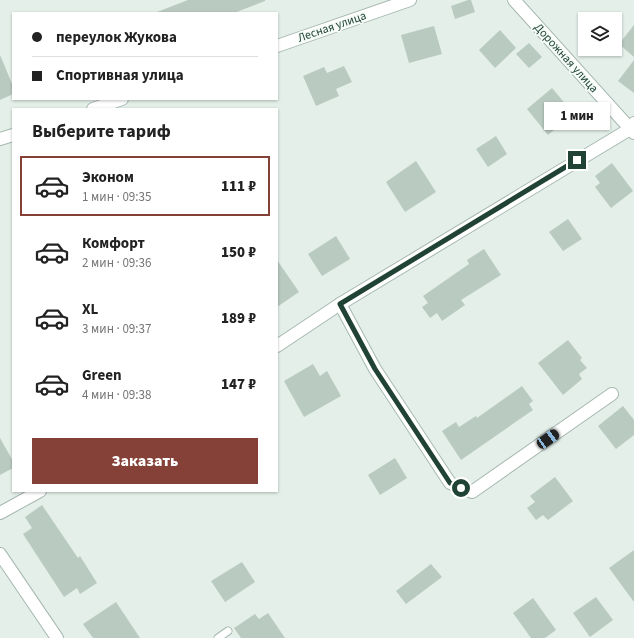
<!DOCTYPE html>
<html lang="ru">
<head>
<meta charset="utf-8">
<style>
	:root { --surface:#fff; --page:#f2f2f2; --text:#222; --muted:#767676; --line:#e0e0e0; --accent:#854138 }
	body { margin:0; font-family:"Source Sans 3",sans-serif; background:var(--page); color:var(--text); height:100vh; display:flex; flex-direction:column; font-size:15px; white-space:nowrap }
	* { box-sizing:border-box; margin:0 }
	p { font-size:13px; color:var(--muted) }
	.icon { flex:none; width:22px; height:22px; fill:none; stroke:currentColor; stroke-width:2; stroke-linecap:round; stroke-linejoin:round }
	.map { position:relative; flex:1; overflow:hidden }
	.details { position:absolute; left:12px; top:108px; width:266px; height:384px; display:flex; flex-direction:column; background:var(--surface); border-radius:0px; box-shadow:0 1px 3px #0004 }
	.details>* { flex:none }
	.banner { position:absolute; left:12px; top:12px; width:266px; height:88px; border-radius:0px; box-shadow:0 1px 3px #0004; display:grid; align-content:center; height:88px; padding:0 20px; background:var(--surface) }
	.tools { position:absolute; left:578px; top:12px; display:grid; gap:8px }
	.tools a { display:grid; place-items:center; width:44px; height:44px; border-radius:0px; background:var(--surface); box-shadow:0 1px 3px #0004; font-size:20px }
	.end { position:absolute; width:18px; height:18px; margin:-9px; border:5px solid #214336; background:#fff; box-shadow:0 0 0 2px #fff }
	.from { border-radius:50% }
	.bubble { position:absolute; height:28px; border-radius:0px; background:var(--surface); box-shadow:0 1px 3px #0004; font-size:13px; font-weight:800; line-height:28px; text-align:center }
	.car { position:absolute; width:12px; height:24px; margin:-12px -6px; border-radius:5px; box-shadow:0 0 3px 1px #0007; background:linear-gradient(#222 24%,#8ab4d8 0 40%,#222 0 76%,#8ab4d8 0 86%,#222 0) }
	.banner b { display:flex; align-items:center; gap:14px; height:38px; font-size:15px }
	.banner b+b { border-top:1px solid var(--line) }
	.banner i { width:10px; height:10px; background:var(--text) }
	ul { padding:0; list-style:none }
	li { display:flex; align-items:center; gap:12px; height:60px; margin:0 8px 6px; padding:0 12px; border:2px solid transparent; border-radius:0px }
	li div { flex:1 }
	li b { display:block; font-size:15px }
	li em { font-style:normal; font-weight:800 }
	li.active { border-color:var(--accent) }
	li>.icon { width:36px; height:36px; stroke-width:1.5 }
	h2 { padding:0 20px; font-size:18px; line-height:48px }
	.primary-button { display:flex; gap:8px; margin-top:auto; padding:8px 20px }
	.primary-button a { flex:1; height:46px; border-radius:0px; background:var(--accent); color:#fff; font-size:16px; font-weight:800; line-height:46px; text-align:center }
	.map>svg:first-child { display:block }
</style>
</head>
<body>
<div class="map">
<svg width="634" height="638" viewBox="0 0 634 638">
	<rect width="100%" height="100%" fill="#e4efe9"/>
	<g fill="#b9cac1">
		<polygon points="188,0 265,0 265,1 234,13 157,13 157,12"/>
		<polygon points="468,0 471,0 475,12 455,19 451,6"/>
		<polygon points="634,25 634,57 619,44"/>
		<polygon points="434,26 442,54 409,63 401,35"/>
		<polygon points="500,30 516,48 495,68 479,50"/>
		<polygon points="529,43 542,57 529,68 516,54"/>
		<polygon points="0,55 13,86 13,94 0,100"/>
		<polygon points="634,60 634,93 618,81"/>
		<polygon points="344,66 352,82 336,89 339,96 316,106 303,76 324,67 327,73"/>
		<polygon points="552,88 574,114 548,135 527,109"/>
		<polygon points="496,136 507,154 488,167 476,149"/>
		<polygon points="416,161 436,192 405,212 386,182"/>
		<polygon points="612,163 633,191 611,208 595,187 600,183 595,176"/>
		<polygon points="568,219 582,239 563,251 549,232"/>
		<polygon points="336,236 350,259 322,276 308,254"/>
		<polygon points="484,249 501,275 461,300 465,305 442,321 437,313 430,318 422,307 428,303 423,296 469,264 467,260"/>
		<polygon points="277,260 299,292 277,307"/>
		<polygon points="568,340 582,358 580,360 587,368 579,374 582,379 563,395 538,363"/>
		<polygon points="313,364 320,376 327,371 341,396 304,417 284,381"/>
		<polygon points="522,386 533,401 529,404 533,410 461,460 442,431 456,422 459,427 476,416 477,418"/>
		<polygon points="623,406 634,420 634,435 616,449 598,426"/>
		<polygon points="0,438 13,461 13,468 0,475"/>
		<polygon points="395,458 407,478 380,495 368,475"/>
		<polygon points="555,477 573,501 548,520 543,515 536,520 527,508 535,502 530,496"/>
		<polygon points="42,505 78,558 80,556 97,583 80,594 77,588 64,597 23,534 32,528 25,517"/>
		<polygon points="634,550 634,602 609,568"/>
		<polygon points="242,562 255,582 225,602 211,581"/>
		<polygon points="431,564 442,577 406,604 396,591"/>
		<polygon points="596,597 613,620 590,637 573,613"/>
		<polygon points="533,598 556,630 545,638 531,638 513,613"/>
		<polygon points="116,602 140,638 93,638 83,624"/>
		<polygon points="268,613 285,638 241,638 234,628 255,614 259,619"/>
	</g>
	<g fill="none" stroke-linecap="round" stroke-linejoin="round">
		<defs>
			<polyline id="lane" points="218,638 228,631"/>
			<g id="street">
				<polyline points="514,0 634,133"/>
				<polyline points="277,46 410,0"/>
				<polyline points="93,109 122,99"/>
				<polyline points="0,139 13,135"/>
				<polyline points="340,304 375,369 450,483 472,492 612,394"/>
				<polyline points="277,346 340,304 630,129 634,123"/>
				<polyline points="0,513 40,491"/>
				<polyline points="0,554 57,638"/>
			</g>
		</defs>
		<use href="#lane" stroke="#a6b8b0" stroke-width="9"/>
		<use href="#street" stroke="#a6b8b0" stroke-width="14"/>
		<use href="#lane" stroke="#fff" stroke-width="7"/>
		<use href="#street" stroke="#fff" stroke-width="12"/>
	</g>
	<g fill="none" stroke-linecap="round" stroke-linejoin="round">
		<polyline stroke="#214336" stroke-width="5" points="461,488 450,483 375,369 340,304 577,160"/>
	</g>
	<g text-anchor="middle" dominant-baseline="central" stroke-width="3.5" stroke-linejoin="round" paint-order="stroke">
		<g font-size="12" fill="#214336" stroke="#f5fbf7">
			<text transform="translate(332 27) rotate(-19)">Лесная улица</text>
			<text transform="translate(566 58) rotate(48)">Дорожная улица</text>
		</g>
	</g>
</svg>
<div class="tools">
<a><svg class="icon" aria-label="layers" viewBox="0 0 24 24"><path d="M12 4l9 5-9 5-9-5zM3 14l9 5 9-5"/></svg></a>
</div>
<i class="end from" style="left:461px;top:488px"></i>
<i class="end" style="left:577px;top:160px"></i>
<div class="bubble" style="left:544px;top:102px;width:66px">1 мин</div>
<i class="car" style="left:548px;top:439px;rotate:55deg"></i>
<div class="banner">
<b><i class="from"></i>переулок Жукова</b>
<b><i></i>Спортивная улица</b>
</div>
<section class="details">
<h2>Выберите тариф</h2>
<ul>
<li class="active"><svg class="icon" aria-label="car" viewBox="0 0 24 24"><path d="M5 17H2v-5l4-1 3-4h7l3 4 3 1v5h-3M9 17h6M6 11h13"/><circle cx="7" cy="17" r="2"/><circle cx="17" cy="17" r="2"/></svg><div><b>Эконом</b><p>1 мин · 09:35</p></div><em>111 ₽</em></li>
<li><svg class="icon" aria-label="car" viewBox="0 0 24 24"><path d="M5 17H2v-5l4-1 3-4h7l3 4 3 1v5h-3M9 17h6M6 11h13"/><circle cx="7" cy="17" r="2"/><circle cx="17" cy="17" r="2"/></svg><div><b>Комфорт</b><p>2 мин · 09:36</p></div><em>150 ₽</em></li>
<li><svg class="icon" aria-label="car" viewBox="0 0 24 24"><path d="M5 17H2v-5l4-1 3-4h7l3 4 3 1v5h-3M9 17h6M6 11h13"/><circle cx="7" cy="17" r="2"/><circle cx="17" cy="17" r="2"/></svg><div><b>XL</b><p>3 мин · 09:37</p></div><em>189 ₽</em></li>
<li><svg class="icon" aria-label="car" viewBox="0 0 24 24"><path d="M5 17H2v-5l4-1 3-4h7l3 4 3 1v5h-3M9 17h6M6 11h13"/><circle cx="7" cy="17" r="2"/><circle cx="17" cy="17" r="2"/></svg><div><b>Green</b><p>4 мин · 09:38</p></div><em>147 ₽</em></li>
</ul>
<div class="primary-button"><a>Заказать</a></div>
</section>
</div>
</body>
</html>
